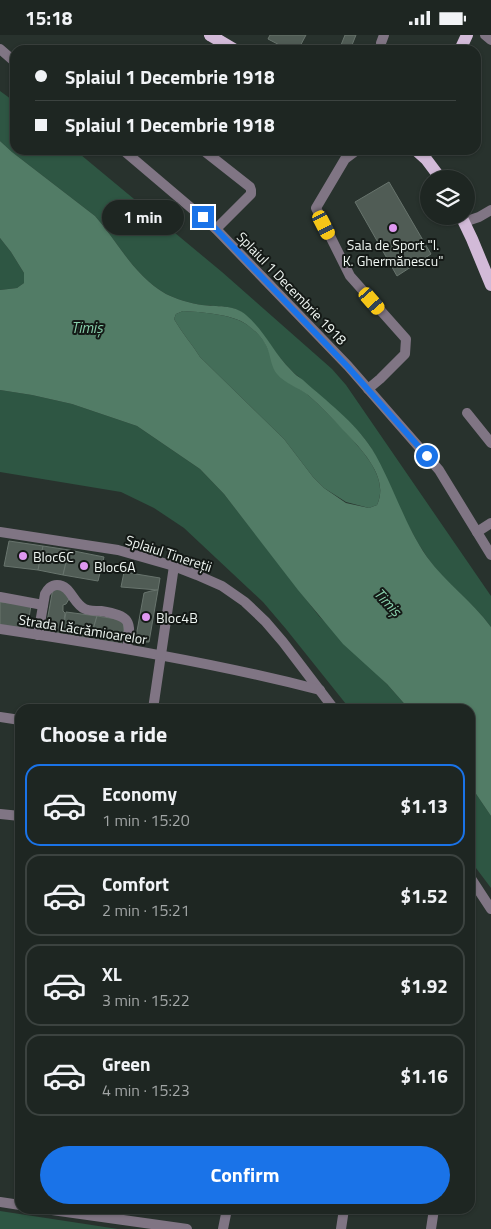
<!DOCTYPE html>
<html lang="en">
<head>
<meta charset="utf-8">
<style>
	:root { --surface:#1e2622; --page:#262e2a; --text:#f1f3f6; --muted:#a1a5a5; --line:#3c4340; --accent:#1a73e8 }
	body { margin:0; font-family:"Titillium Web",sans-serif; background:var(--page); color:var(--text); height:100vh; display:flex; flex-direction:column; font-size:19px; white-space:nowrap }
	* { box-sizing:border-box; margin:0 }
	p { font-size:16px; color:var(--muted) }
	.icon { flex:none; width:28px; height:28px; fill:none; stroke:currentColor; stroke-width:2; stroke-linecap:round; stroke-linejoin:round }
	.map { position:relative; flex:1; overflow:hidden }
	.details { position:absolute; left:15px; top:669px; width:460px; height:510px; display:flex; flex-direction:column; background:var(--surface); border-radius:15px; box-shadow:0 1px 4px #0004,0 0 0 1px var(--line) }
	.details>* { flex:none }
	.guide { position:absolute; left:10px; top:10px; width:471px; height:110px; border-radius:15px; box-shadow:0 1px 4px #0004,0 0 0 1px var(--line); display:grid; align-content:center; height:110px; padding:0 25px; background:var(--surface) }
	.controls { position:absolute; left:420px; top:135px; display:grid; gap:10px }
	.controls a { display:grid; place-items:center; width:55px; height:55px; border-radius:50%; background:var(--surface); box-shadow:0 1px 4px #0004,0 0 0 1px var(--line); font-size:25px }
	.end { position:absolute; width:22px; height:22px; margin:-11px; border:6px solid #1a73e8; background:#fff; box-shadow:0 0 0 2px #fff }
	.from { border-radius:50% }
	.bubble { position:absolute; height:35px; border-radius:18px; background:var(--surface); box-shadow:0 1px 4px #0004,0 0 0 1px var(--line); font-size:16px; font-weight:700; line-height:35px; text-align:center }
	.car { position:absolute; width:15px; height:30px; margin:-15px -8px; border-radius:6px; box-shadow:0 0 4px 1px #0007; background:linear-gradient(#f5c518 24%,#345 0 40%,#f5c518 0 76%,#345 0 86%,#f5c518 0) }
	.guide b { display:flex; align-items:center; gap:18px; height:48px; font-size:19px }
	.guide b+b { border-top:1px solid var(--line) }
	.guide i { width:12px; height:12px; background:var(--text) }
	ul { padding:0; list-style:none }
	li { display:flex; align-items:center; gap:15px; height:82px; margin:0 10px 8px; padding:0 15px; border:2px solid var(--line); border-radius:15px }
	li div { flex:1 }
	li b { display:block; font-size:19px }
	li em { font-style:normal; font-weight:700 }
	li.on { border-color:var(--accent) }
	li>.icon { width:45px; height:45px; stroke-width:1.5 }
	h2 { padding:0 25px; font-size:22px; line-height:60px }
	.cta { display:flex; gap:10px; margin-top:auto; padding:10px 25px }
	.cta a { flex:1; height:58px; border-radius:30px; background:var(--accent); color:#fff; font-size:20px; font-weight:700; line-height:58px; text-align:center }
	.status { display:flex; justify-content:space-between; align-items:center; height:35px; padding:0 25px; background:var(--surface); direction:ltr }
	.status svg { height:14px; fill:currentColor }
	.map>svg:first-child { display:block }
</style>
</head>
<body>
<div class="status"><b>15:18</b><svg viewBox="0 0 49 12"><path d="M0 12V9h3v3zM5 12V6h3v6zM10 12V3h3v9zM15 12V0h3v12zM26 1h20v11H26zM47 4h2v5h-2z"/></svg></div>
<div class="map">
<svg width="491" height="1194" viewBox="0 0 491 1194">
	<rect width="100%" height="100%" fill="#28322d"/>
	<g fill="#2e5643">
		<path d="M 0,56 L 15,67 L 15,115 L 75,115 L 222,237 L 332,334 L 346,350 L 491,561 L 491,592 C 472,566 445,548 427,522 C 409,496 397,466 383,438 C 379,429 375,419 370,411 C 352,385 325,366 302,345 C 299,341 294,339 291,335 C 274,318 263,296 245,280 C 234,269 216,272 202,270 C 190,268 176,264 166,259 C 134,241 118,207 95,181 L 12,117 L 0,106 Z"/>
		<polygon points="0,203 11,217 24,238 24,248 17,253 0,255"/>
		<polygon points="0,355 32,360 72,369 137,391 200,434 224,459 319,581 387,649 409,674 350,674 286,594 263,567 184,493 154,473 121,457 0,437"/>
		<polygon points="470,750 491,781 491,853 470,825"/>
		<polygon points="0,1176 118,1194 0,1194"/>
	</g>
	<path fill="#446e59" d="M 183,276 C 201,277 231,279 246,289 C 253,294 260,300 265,308 C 271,319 274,332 282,342 C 285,347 301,354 307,359 C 320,370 331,382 343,394 C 360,414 390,441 377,470 L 369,473 L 346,467 L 324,453 L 313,442 L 284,404 L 200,322 C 192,309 182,298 174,284 L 176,279 Z"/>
	<path fill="#527c66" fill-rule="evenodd" d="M 0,106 L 12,117 L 95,181 C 118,207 134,241 166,259 C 176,264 190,268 202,270 C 216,272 234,269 246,280 C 264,295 274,318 291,335 C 294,339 299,342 303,345 C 326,366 355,387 372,414 C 393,449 404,489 427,522 C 446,548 472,566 491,592 L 491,781 L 470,750 L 470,674 L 409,674 L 387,649 L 343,609 L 298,555 L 224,459 L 200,434 L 137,391 L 72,369 L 32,360 L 0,355 L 0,255 L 17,253 L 24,248 L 24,238 L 11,217 L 0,203 ZM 183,276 C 200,277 232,279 246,289 C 256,296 265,305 269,318 C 271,325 272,333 277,339 C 284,348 299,353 308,360 C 321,371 332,383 343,395 C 361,414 390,442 377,470 L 369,473 L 346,468 L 324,453 L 313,442 L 284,404 L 200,322 C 192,309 182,298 174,284 L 176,279 Z"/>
	<g fill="#505c55" stroke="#68746d">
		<polygon points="270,0 306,0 298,15 289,15 268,4"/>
		<polygon points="345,0 356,0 350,15 339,15"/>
		<polygon points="389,147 431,219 397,241 355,167"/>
		<polygon points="9,506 43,511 38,535 4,531"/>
		<polygon points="43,511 69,515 63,540 38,535"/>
		<polygon points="69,515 104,522 98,546 63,540"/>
		<polygon points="124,537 160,543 158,555 121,552"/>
		<polygon points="53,553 68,557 69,564 66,569 63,570 63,576 65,578 62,601 45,598"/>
		<polygon points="158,555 149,607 135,607 144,558 151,556"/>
		<polygon points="0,567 31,570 27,596 0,592"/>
		<polygon points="66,577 97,581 90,605 62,601"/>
		<polygon points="97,581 123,585 124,595 121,612 90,605"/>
	</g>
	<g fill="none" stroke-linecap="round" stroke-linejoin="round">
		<g stroke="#807584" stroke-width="10">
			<polyline points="485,0 491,5"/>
			<polyline points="381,8 384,0"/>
			<polyline points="0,14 15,27"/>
			<polyline points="123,115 216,194 348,331 439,435 491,520"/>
			<polyline points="203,115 250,152 251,155 251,159 216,194"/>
			<polyline points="357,115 345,124 316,173 350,241 406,304 405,319 380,344 368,354"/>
			<polyline points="464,187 479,182 491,175"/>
			<polyline points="467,378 491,408"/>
			<polyline points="0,497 118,515 174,531 197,540 222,551 245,567 265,586 283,607 334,674"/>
			<polyline points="477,497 491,488"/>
			<polyline points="0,562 43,570"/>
			<path d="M 0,594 C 107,610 215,628 320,655"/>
			<path d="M 38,600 L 45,559 C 48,554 51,550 57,550 C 71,550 73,569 85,574 C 90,576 96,576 101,576 C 130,581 132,585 127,614"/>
			<polyline points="153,674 174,531"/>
			<polyline points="0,682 20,685"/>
			<polyline points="0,779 20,781"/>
			<polyline points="470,842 491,874"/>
			<polyline points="0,1167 20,1170"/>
			<polyline points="45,1174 187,1194"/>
			<polyline points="223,1194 227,1174"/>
			<polyline points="341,1194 344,1174"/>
			<polyline points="431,1194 434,1174"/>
		</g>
		<g stroke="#d2bad8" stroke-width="12">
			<polyline points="210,0 235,15"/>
			<polyline points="460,15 467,0"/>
			<polyline points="416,115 426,124 441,144"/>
			<polyline points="461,181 472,204 491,250"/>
		</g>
	</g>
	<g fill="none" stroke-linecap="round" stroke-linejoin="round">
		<polyline stroke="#1a73e8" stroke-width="6" points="203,182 216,194 348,332 427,421"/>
	</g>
	<g fill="#df98f1" stroke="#141916" stroke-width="2">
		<circle cx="393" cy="193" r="5"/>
		<circle cx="23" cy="521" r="5"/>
		<circle cx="84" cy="531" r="5"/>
		<circle cx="146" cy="582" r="5"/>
	</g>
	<g text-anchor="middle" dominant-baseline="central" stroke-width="4" stroke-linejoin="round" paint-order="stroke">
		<g font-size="14" fill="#eff6f2" stroke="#141916" text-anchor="start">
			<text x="393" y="209" text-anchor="middle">Sala de Sport "I.<tspan x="393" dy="16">K. Ghermănescu"</tspan></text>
			<text x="33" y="521">Bloc6C</text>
			<text x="94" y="531">Bloc6A</text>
			<text x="156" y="582">Bloc4B</text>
		</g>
		<g font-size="14" fill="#eff6f2" stroke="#141916">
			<text transform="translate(292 253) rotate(46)">Splaiul 1 Decembrie 1918</text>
			<text transform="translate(169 518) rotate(18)">Splaiul Tinereții</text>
			<text transform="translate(83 594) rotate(9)">Strada Lăcrămioarelor</text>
		</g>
		<g font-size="15" font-style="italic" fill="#89d0ac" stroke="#141916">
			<text x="87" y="292">Timiș</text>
			<text transform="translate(388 567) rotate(47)">Timiș</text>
		</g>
	</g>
</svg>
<div class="controls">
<a><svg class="icon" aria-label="layers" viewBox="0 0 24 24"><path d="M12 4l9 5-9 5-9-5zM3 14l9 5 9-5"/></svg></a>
</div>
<i class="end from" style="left:427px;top:421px"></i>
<i class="end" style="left:203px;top:182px"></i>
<div class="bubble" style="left:102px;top:165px;width:82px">1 min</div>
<i class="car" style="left:324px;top:190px;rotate:153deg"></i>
<i class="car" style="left:372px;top:266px;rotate:139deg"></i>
<div class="guide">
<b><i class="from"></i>Splaiul 1 Decembrie 1918</b>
<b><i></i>Splaiul 1 Decembrie 1918</b>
</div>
<section class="details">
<h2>Choose a ride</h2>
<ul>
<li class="on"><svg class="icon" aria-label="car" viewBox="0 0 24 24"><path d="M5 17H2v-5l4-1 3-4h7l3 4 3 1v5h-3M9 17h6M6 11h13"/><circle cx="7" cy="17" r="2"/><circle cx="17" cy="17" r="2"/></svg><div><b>Economy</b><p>1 min · 15:20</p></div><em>$1.13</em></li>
<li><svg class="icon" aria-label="car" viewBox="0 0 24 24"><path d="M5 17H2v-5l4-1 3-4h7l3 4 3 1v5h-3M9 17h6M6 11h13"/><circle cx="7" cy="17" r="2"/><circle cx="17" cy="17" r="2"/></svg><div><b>Comfort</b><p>2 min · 15:21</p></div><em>$1.52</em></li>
<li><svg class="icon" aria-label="car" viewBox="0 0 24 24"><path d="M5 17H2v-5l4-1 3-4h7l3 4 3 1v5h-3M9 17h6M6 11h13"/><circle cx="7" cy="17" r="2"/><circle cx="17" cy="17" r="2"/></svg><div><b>XL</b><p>3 min · 15:22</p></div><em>$1.92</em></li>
<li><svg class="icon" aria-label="car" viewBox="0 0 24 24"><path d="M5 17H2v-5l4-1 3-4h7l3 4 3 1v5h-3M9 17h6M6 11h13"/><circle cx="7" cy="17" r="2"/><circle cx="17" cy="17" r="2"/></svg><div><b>Green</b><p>4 min · 15:23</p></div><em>$1.16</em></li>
</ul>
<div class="cta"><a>Confirm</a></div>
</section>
</div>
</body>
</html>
